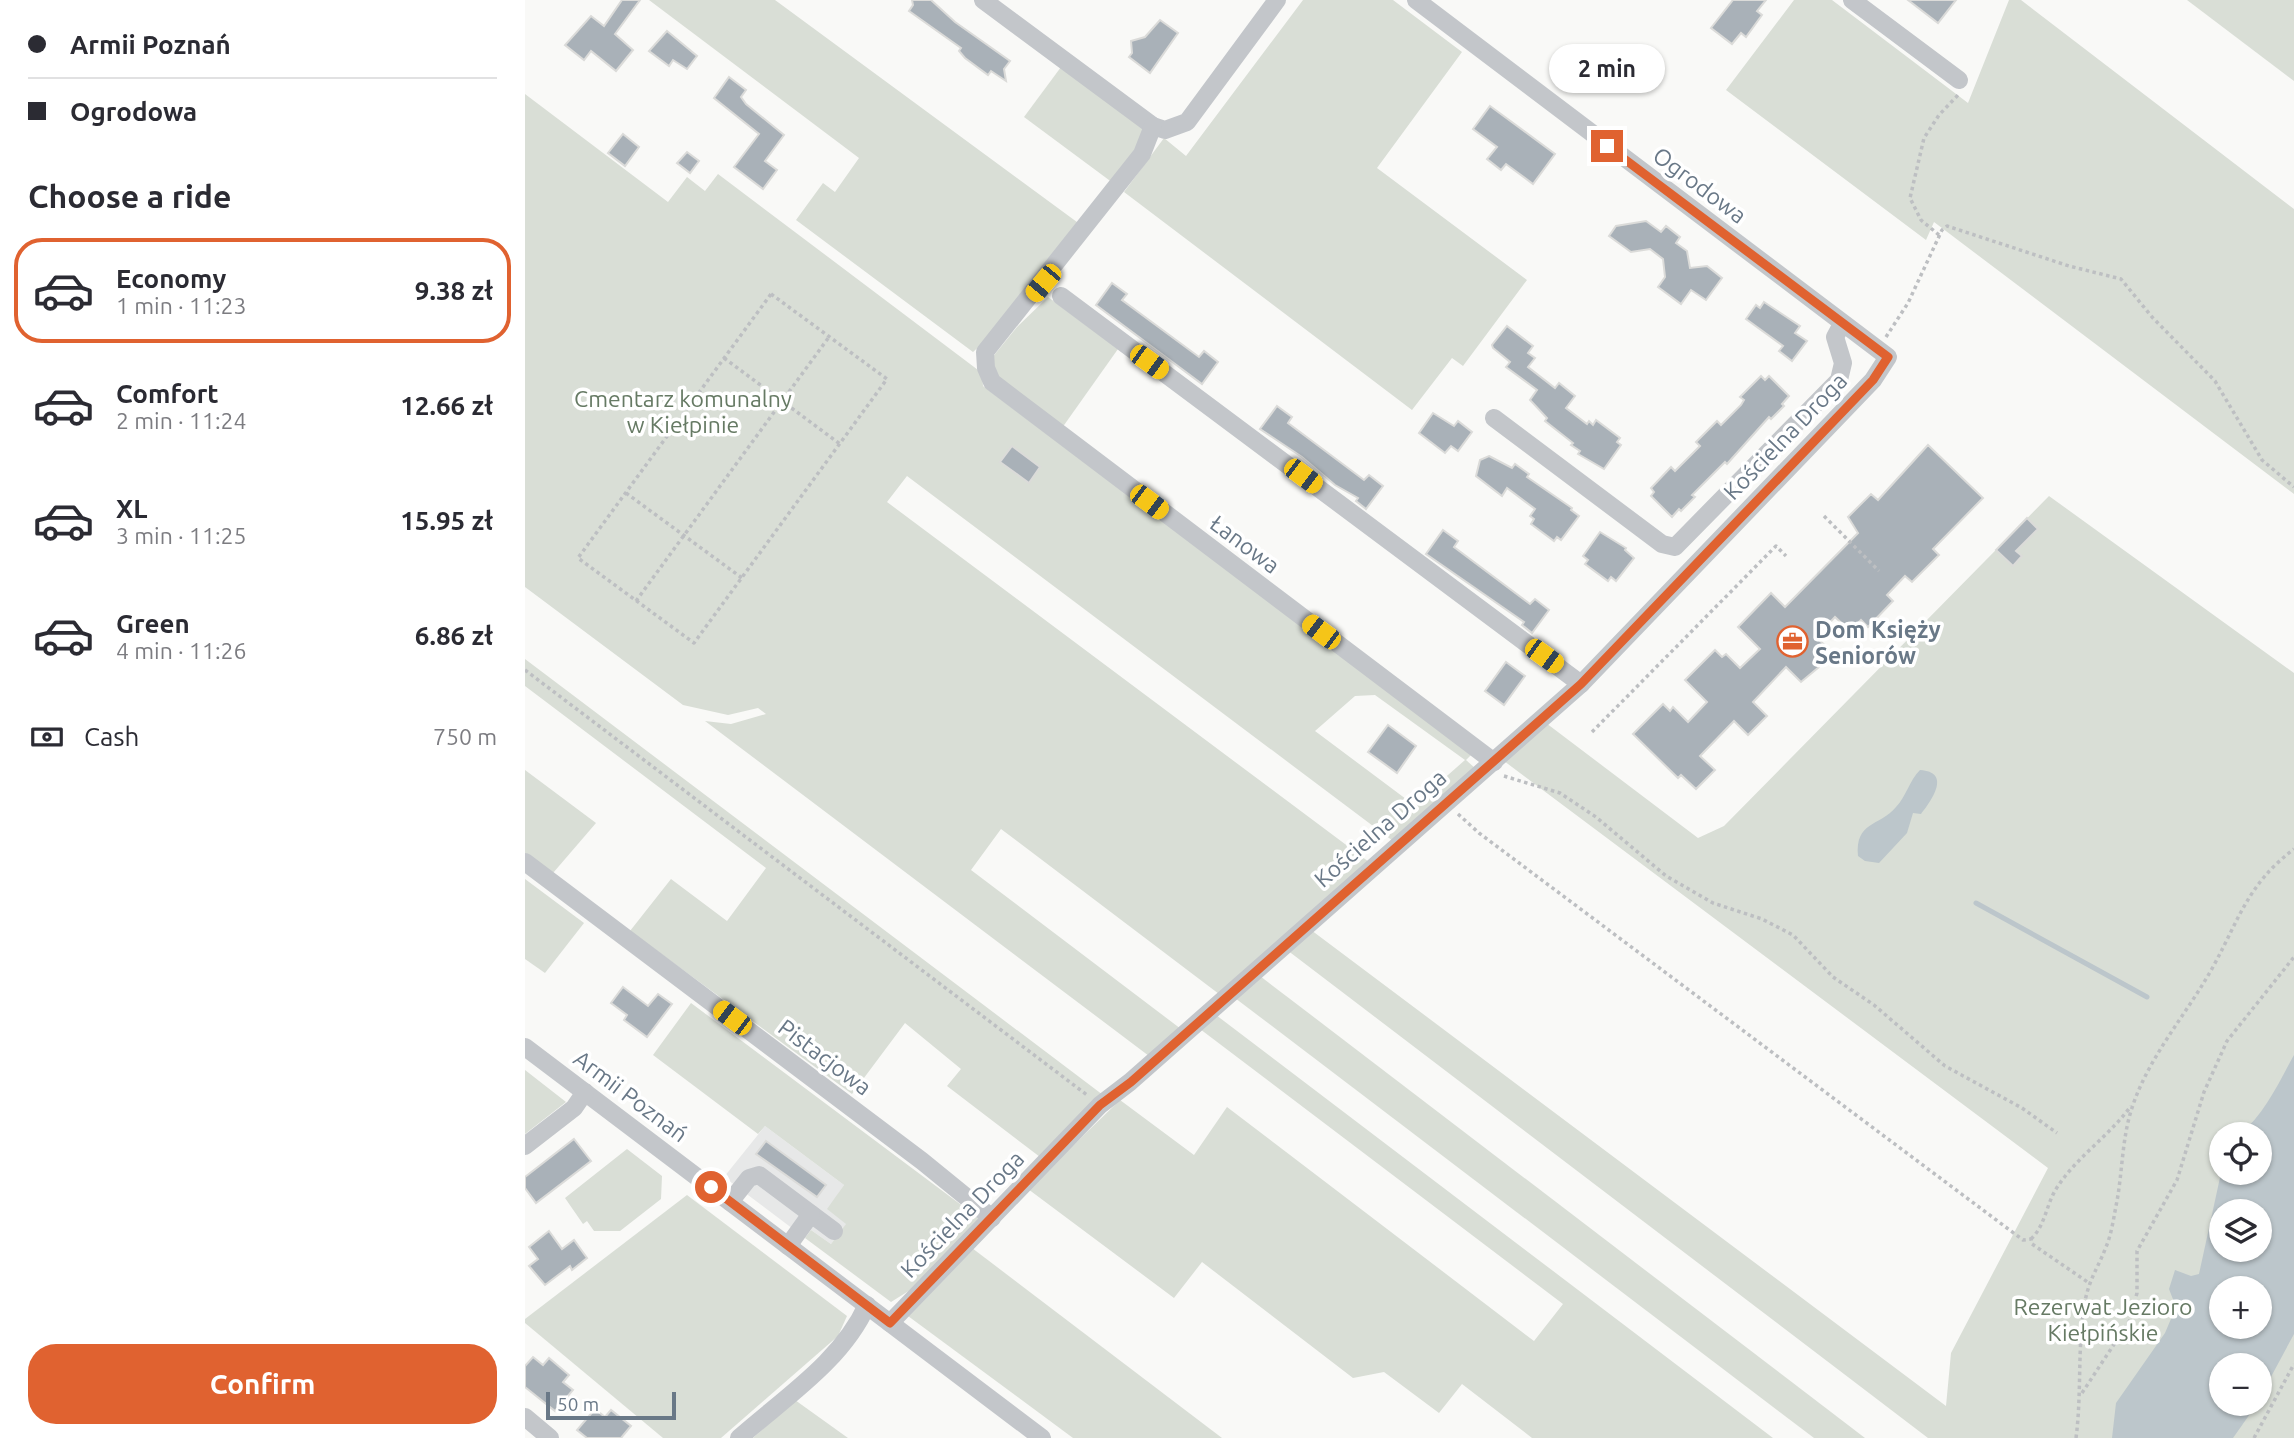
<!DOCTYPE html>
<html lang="en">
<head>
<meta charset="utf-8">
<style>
	:root { --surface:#fff; --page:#f7f7f7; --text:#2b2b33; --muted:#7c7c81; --line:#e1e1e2; --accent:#e06230 }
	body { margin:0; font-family:Ubuntu,sans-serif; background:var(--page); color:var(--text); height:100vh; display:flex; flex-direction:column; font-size:26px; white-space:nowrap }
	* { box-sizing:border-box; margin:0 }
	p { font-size:23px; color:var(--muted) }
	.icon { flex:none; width:38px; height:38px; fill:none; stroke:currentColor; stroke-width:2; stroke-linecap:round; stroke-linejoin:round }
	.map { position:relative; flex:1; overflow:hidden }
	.sheet { display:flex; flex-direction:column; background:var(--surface); width:525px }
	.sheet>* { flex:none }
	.hud { display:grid; align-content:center; height:154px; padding:0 28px; background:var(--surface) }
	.controls { position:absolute; left:1684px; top:1122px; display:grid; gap:14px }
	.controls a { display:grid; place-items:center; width:63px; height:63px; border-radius:50%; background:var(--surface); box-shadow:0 2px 5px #0004; font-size:35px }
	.scale { position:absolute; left:21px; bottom:18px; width:130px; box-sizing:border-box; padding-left:7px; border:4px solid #697887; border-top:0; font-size:19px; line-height:24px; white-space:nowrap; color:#697887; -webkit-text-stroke:5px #fff; paint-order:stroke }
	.end { position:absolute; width:32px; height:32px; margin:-16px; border:9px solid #e06230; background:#fff; box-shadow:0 0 0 4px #fff }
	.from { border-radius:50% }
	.bubble { position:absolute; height:49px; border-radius:24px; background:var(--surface); box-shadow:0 2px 5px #0004; font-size:23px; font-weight:600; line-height:49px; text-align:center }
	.car { position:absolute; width:21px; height:42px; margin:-21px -10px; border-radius:9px; box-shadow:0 0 5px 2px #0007; background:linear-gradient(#f5c518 24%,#345 0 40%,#f5c518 0 76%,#345 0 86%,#f5c518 0) }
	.hud b { display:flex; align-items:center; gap:24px; height:66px; font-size:26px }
	.hud b+b { border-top:2px solid var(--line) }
	.hud i { width:18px; height:18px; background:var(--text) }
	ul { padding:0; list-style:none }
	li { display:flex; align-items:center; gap:21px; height:105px; margin:0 14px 10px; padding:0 14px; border:4px solid transparent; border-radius:28px }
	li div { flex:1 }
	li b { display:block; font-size:26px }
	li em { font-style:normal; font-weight:600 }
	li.selected { border-color:var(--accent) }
	li>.icon { width:63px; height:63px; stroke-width:1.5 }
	h2 { padding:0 28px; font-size:32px; line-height:84px }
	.pay { display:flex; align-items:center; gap:18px; height:77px; padding:0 28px; font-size:26px }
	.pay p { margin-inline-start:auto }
	.primary-button { display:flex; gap:14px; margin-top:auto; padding:14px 28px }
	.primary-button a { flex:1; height:80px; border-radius:28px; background:var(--accent); color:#fff; font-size:28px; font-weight:600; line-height:80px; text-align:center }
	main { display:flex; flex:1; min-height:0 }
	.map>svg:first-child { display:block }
</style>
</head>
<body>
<main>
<section class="sheet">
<div class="hud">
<b><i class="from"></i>Armii Poznań</b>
<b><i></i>Ogrodowa</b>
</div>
<h2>Choose a ride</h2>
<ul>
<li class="selected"><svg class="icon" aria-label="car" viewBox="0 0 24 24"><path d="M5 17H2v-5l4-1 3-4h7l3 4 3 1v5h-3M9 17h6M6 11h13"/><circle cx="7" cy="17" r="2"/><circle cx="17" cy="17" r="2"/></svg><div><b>Economy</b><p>1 min · 11:23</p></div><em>9.38 zł</em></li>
<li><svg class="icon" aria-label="car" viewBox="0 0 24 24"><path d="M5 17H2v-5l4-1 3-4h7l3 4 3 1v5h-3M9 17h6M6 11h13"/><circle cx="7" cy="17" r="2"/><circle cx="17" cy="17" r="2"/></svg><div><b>Comfort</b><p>2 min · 11:24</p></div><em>12.66 zł</em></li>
<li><svg class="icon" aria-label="car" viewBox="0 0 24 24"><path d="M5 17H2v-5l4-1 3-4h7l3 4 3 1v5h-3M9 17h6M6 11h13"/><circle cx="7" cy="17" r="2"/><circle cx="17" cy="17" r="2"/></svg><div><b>XL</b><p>3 min · 11:25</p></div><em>15.95 zł</em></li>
<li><svg class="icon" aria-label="car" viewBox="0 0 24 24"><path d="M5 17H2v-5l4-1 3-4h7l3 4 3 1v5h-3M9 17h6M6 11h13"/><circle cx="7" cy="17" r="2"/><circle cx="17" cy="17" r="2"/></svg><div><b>Green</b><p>4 min · 11:26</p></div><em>6.86 zł</em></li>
</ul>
<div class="pay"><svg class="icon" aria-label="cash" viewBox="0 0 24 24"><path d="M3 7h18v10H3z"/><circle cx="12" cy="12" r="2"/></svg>Cash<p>750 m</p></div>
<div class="primary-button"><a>Confirm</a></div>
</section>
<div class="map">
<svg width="1769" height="1438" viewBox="0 0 1769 1438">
	<rect width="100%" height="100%" fill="#f9f9f7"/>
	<polygon fill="#e7e8e8" points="240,1126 319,1185 313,1194 322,1224 306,1244 286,1230 280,1238 199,1177"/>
	<g fill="#d9ded6" fill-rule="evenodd">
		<polygon points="124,0 250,0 556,225 469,333 448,352 271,220 298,183 310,192 334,158"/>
		<polygon points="778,0 868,0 937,52 852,168 1002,280 938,366 927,358 887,410 599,192 639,138 661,156"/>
		<polygon points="1269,0 1307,0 1443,103 1484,0 1496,0 1769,209 1769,494 1409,222 1401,240 1201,90"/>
		<polygon points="1662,0 1769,0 1769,81"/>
		<polygon points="539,63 617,127 617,141 588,183 499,117"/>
		<path d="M 0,94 L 143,202 L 162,177 L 180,191 L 193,174 L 457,373 L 458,386 L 947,754 L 941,760 L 951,769 L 868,841 L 382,476 L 362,502 L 844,862 L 694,994 L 476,829 L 446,870 L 656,1029 L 624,1056 L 180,721 L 206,724 L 241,714 L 233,708 L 203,715 L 158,705 L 0,587 ZM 850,695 L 940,760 L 889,805 L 790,731 L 830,696 Z"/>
		<polygon points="523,297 593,349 537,428 471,378 466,359 492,327"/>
		<path d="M 1524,496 L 1769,673 L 1769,1438 L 1403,1438 L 762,950 L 786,930 L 1421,1406 L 1426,1353 L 1523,1168 L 979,761 L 1021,723 L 1173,838 L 1199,826 ZM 1696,1134 L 1734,1134 L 1734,1172 L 1696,1172 ZM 1696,1211 L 1734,1211 L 1734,1250 L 1696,1250 ZM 1696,1288 L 1734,1288 L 1734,1326 L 1696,1326 ZM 1696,1365 L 1734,1365 L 1734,1404 L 1696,1404 Z"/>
		<polygon points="0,659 578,1095 515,1157 422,1086 436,1069 380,1023 327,1094 105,931 146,879 202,921 241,868 0,686"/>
		<polygon points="0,770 71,823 28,873 0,853"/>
		<polygon points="0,879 59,923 20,973 0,959"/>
		<polygon points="735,976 1340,1438 1289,1438 710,998"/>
		<polygon points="166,1003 455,1219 390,1287 366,1302 280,1238 286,1230 306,1244 321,1224 302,1209 319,1185 240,1126 233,1134 128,1055"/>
		<polygon points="691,1015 1248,1438 1007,1438 937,1384 914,1413 859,1372 828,1378 677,1262 649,1298 503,1189 595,1100 669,1155 702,1107 1009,1341 1038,1304 675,1029"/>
		<polygon points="0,1070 41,1102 0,1134"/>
		<polygon points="102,1149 137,1176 136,1199 95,1231 69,1231 62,1221 58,1224 40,1198"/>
		<polygon points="162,1195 322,1316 313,1336 196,1438 138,1438 0,1323 0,1319"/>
		<polygon points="447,1248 697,1438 548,1438 383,1316"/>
		<polygon points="270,1400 323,1438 228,1438"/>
	</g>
	<g fill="#bcc6cb" fill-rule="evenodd">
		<path d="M 1395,770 C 1426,772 1408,799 1396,814 L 1388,813 L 1382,833 L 1354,863 L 1340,861 L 1333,856 C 1330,821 1354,827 1371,807 C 1381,797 1384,781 1395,770 Z"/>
		<path d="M 1769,1055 L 1769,1334 L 1734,1399 L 1734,1365 L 1696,1365 L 1696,1404 L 1732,1404 L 1708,1438 L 1587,1438 L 1591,1403 L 1640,1333 L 1651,1307 L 1644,1289 L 1650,1270 L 1666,1276 L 1674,1274 L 1696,1173 L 1734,1172 L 1734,1134 L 1715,1134 C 1740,1114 1754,1082 1769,1055 ZM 1696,1211 L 1734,1211 L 1734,1250 L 1696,1250 ZM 1696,1288 L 1734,1288 L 1734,1326 L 1696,1326 Z"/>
	</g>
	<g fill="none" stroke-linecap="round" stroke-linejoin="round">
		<polyline stroke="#bcc6cb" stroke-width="5" points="1451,903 1622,997"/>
	</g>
	<g fill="#a9b1b8" stroke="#dbdbd9" stroke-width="2">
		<polygon points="97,0 115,0 90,34 108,50 91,71 66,51 59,60 40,45 66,16 79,26"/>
		<polygon points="387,0 406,0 430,22 485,61 479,69 481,81 466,71 463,75 440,58 434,51 436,48 384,11 388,5"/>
		<polygon points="1208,0 1241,0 1232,11 1237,15 1221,37 1216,33 1207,44 1186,28"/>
		<polygon points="1383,0 1431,0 1413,23"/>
		<polygon points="635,20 653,33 625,73 604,57 607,53 606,41 620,37"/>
		<polygon points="142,31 172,56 162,69 148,60 144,66 124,51"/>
		<polygon points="204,77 221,90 216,97 221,104 259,135 240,161 252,170 238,189 209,167 234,134 189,98"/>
		<polygon points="965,106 1030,154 1008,184 981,164 976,170 962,159 972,147 948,129"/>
		<polygon points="98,134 114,147 100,166 83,153"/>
		<polygon points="162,152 174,161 165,173 152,163"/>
		<polygon points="1121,221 1136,232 1141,226 1155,237 1151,243 1162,251 1165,268 1182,266 1197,278 1181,300 1166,290 1156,304 1133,287 1140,277 1138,259 1125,249 1106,252 1084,236 1091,226"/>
		<polygon points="587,283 602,294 597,300 674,357 679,351 693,362 677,384 571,305"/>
		<polygon points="1239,302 1275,326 1270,333 1282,341 1267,361 1254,351 1258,346 1221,319 1231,305 1235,308"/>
		<polygon points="982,326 1008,346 1003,353 1010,358 1003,367 1030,388 1034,383 1050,396 1041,408 1062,424 1064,421 1068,425 1071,420 1095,438 1092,442 1096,445 1079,469 1053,454 1055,451 1046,445 1048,443 1020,421 1022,418 1005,400 1012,390 981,367 985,362 968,348 967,345"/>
		<polygon points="1236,376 1240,380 1244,376 1264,396 1257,404 1259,406 1246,419 1244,417 1202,464 1200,462 1167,495 1170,497 1156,511 1154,509 1147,517 1126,496 1129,492 1126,488 1146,467 1150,471 1175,446 1171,442 1192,421 1196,425 1216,405 1219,400 1215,397"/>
		<polygon points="752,406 767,417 763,423 839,480 844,475 858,486 841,509 831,501 833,498 810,485 777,457 735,429"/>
		<polygon points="908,413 929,426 933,421 947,432 933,451 926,446 920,453 894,433"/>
		<polygon points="1403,445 1458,498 1408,549 1414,555 1387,582 1380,576 1362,595 1368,601 1343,627 1336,620 1325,631 1310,617 1291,637 1306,651 1294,667 1276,682 1261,667 1228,702 1242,716 1223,735 1209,721 1175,756 1190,770 1171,789 1156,775 1153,778 1108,734 1138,704 1145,711 1148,707 1163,722 1182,702 1160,680 1190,650 1197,657 1201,654 1215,668 1235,649 1213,627 1246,593 1260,607 1333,533 1323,517 1346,494 1353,500"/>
		<polygon points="487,446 515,467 504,483 475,462"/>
		<polygon points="964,456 987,468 990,464 1004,474 1002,477 1047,508 1046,510 1054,516 1036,540 1032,537 1029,541 1006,524 1009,519 1005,516 1010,509 982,488 977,496 951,476 955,460"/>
		<polygon points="1502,518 1513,529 1491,551 1497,556 1488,566 1471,550"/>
		<polygon points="918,530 933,541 929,547 1005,604 1010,599 1024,610 1007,633 997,625 999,622 901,554"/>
		<polygon points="1075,532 1101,548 1100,550 1109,558 1091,581 1086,577 1083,581 1060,564 1063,560 1058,556"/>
		<polygon points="981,662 1000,676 979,705 960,691"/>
		<polygon points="863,725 891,746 872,773 843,752"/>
		<polygon points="98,987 123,1006 133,994 147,1004 122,1037 99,1020 102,1015 86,1003"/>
		<polygon points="49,1139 66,1161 11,1203 0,1188 0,1177"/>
		<polygon points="241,1141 301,1185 292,1197 231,1154"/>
		<polygon points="24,1231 37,1249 49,1240 62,1258 47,1270 45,1266 20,1285 4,1266 13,1259 4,1247"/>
		<polygon points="8,1357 18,1365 24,1358 44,1375 38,1382 48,1390 30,1411 0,1387 0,1366"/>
		<polygon points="70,1409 80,1417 86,1410 106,1426 96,1438 62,1438 52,1430"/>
	</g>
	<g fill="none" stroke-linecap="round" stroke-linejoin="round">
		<g stroke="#bdbfc2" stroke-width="3.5" stroke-dasharray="3.5 3.5" stroke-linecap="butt">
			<polyline points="1414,235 1396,220 1385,198 1399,138 1414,115 1433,95"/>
			<polygon points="246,294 362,379 169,643 53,558"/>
			<polyline points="1361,337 1383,303 1417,230 1422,226 1544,266 1596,279 1627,317 1690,381 1737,460 1769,487"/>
			<polyline points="199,358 315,444"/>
			<polyline points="101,493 217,578"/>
			<polyline points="1299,516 1354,571"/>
			<polyline points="111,601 304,337"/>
			<polyline points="0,670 562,1095"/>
			<polyline points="1067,732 1251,546 1261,556"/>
			<polyline points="979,776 1035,793 1071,817 1141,876 1188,903 1237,919 1268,935 1308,977 1349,1005 1420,1066 1497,1108 1532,1133"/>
			<polyline points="933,814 954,833 1498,1240 1506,1239 1507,1244 1564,1283"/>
			<path d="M 1506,1239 C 1521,1225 1521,1203 1533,1186 C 1552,1157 1585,1135 1606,1106"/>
			<polyline points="1557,1393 1605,1320 1612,1293 1612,1251 1652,1180 1679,1092 1702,1041 1769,957"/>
			<path d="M 1551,1438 C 1557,1392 1552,1346 1560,1301 C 1565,1277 1573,1268 1581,1247 C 1587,1233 1589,1215 1592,1201 C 1598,1167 1597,1134 1609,1102 C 1627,1052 1664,1011 1689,965 C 1715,917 1723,884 1769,849"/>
			<polyline points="1729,1438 1769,1364"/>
		</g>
		<g stroke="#c3c6ca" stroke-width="18">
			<polyline points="458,0 628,126 640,130 662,122 752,0"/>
			<polyline points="1327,0 1434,80"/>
			<polyline points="628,126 617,154 460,352 461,368 467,382 969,762"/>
			<polyline points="536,296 1056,684"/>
			<polyline points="969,418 1137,544 1150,547 1314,380 1318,363 1310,337 1317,324"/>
			<polyline points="0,862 397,1161 467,1218"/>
			<polyline points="0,1047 517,1438"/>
			<polyline points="0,1146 49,1108 60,1092"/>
			<polyline points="205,1202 224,1178 234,1175 309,1231"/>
			<polyline points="263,1246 286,1214"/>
			<polyline points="365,1323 575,1105 605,1082 1056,684 1348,380 1363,357 891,0"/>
			<polyline points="0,1417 25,1438"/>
			<path d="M 214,1438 C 259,1398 317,1361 342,1305"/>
		</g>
	</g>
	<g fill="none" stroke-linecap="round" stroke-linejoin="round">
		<polyline stroke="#e06230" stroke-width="9" points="186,1187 365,1323 575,1105 606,1082 1056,684 1348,380 1363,357 1082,146"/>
	</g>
	<defs>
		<symbol id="office-ring" viewBox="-11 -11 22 22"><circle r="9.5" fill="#fff" stroke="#e06230" stroke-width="1.5"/><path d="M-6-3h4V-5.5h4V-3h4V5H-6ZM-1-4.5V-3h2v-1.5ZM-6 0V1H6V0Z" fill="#e06230"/></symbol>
	</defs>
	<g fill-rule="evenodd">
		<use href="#office-ring" x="1250" y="624" width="35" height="35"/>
	</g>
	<g text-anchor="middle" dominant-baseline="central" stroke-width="7" stroke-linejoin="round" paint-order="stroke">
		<g font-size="23" fill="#697887" stroke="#fff">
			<text transform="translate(1175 185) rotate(37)">Ogrodowa</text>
			<text transform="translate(1260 436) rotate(-46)">Kościelna Droga</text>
			<text transform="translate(720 544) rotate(37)">Łanowa</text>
			<text transform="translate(855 828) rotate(-41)">Kościelna Droga</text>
			<text transform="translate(300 1057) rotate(37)">Pistacjowa</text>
			<text transform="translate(106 1096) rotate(37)">Armii Poznań</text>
			<text transform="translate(437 1214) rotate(-46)">Kościelna Droga</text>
		</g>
		<g font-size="23" fill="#667a64" stroke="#fff">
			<text x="158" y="398">Cmentarz komunalny<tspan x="158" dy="26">w Kiełpinie</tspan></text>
			<text x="1578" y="1306">Rezerwat Jezioro<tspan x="1578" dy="26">Kiełpińskie</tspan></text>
		</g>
		<g font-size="23" font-weight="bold" fill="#697887" stroke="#fff" text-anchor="start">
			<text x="1290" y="629">Dom Księży<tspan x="1290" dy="26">Seniorów</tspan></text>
		</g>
	</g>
</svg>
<div class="controls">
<a><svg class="icon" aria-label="locate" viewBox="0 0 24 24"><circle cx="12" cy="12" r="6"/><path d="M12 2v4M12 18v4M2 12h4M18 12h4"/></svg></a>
<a><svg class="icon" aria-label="layers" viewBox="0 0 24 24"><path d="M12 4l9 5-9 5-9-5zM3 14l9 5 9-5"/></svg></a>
<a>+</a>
<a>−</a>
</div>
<div class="scale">50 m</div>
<i class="end from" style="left:186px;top:1187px"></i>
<i class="end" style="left:1082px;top:146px"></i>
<div class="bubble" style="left:1024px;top:44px;width:116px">2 min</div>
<i class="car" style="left:518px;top:283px;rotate:220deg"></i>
<i class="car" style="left:624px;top:362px;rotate:126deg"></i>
<i class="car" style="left:778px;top:476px;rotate:127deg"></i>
<i class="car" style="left:624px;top:502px;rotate:127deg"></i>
<i class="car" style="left:796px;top:632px;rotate:307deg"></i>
<i class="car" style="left:1019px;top:656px;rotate:126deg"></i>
<i class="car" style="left:207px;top:1018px;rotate:307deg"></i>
</div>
</main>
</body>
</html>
